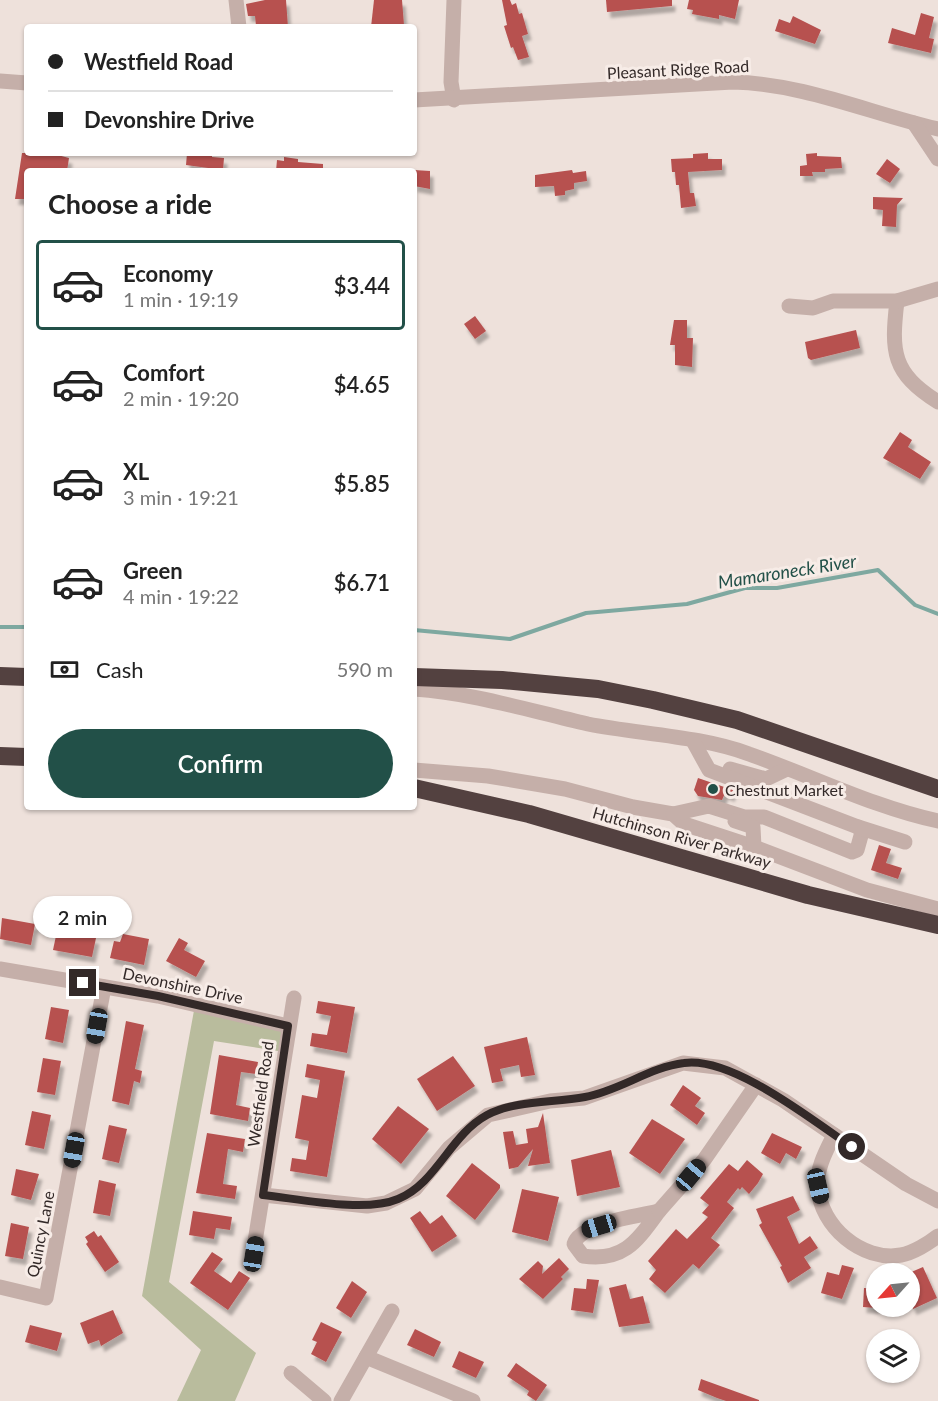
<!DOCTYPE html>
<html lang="en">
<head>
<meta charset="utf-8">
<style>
	:root { --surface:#fff; --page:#f2f2f2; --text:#222; --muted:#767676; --line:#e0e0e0; --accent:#225048 }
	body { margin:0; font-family:Lato,sans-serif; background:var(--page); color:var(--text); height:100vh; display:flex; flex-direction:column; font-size:22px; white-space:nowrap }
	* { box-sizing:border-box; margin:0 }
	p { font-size:20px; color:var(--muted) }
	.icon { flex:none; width:33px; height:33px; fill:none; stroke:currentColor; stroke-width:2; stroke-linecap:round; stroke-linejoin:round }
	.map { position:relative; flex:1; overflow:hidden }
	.panel { position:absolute; left:24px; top:168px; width:393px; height:642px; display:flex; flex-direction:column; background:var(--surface); border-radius:6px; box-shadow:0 2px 4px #0004 }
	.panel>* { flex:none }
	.top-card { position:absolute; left:24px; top:24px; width:393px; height:132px; border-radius:6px; box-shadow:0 2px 4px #0004; display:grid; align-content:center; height:132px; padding:0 24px; background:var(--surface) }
	.needle { width:39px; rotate:243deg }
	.controls { position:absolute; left:866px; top:1263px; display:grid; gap:12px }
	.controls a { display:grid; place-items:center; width:54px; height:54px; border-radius:50%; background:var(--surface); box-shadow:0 2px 4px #0004; font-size:30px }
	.end { position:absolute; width:27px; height:27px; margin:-14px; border:8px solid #332928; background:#fff; box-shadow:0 0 0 3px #fff }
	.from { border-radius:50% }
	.bubble { position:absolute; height:42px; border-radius:21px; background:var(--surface); box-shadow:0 2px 4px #0004; font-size:20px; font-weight:600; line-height:42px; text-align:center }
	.car { position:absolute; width:18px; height:36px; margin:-18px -9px; border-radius:8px; box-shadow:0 0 4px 2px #0007; background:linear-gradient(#222 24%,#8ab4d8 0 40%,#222 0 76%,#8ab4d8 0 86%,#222 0) }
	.top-card b { display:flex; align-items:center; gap:21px; height:57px; font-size:22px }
	.top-card b+b { border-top:2px solid var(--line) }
	.top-card i { width:15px; height:15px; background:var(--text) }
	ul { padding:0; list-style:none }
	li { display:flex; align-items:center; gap:18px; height:90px; margin:0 12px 9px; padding:0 12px; border:3px solid transparent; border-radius:6px }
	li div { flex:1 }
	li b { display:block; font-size:22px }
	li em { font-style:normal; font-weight:600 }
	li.selected { border-color:var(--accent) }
	li>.icon { width:54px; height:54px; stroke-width:1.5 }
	h2 { padding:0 24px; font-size:27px; line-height:72px }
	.pay { display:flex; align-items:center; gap:15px; height:66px; padding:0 24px; font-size:22px }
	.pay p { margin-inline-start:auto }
	.action { display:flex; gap:12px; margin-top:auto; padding:12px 24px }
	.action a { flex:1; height:69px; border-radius:36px; background:var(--accent); color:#fff; font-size:24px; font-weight:600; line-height:69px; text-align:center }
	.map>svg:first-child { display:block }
</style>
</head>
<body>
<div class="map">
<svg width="938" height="1401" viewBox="0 0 938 1401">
	<defs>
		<filter id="shadow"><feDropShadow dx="3.5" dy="6" stdDeviation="1.5" flood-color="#0004"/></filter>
	</defs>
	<rect width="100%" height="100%" fill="#eee1db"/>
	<polygon fill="#b9bc9d" points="195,1005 288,1026 284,1052 214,1041 169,1282 256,1353 235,1401 177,1401 201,1350 142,1296"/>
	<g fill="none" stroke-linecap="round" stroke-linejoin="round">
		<g stroke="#7ea8a0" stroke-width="4">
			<polyline points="0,627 27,627"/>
			<polyline points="414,630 510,639 586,613 687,604 745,588 777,588 878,570 915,605 938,614"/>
		</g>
	</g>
	<g fill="#b75150" filter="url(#shadow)">
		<polygon points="265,0 286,0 288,27 256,26 255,16 248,16 246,4"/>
		<polygon points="374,0 402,0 404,25 371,27"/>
		<polygon points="502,0 510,0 512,5 516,3 519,14 522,13 528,34 522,36 529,57 518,60 513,47 511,48 504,26 507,25"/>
		<polygon points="606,0 672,0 672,6 607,12"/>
		<polygon points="689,0 739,0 735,19 719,15 719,19 692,14 693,10 687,9"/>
		<polygon points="921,13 934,17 929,38 934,39 931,53 888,43 892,28 915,35"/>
		<polygon points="793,16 821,30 815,44 775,31 779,19 790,23"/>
		<polygon points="22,153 50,153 69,158 67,171 27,171 27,199 15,199"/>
		<polygon points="187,153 212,153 212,157 224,158 223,170 186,165"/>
		<polygon points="708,153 708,159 722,159 722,170 688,172 690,193 694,193 696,206 681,208 679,185 676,185 675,172 672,172 671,159 693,158 693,154"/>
		<polygon points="817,153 817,156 841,157 842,168 825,169 825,172 812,172 813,176 800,176 800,166 807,165 806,154"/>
		<polygon points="284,157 298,159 298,162 323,164 323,171 276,171 277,160 284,161"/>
		<polygon points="887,159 900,169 890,183 876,174"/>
		<polygon points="414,170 430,171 430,189 414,186"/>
		<polygon points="572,170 573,173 586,171 587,181 574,183 574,189 565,191 565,195 555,196 554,186 535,187 535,175"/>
		<polygon points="873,197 903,198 897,205 896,227 882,226 883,210 873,209"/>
		<polygon points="475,316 486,331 475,339 464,324"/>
		<polygon points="674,320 687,320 687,338 693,338 692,367 675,365 675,345 670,345"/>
		<polygon points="856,330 860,348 811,360 808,358 805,342"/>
		<polygon points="900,432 912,440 908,447 931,462 920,479 883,458"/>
		<polygon points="698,778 733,790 731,796 725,793 722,800 698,796 694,790"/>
		<polygon points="879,845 891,849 886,863 902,868 898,879 871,870"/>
		<polygon points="2,918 35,924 31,945 0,939"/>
		<polygon points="57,931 96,938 92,957 53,950"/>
		<polygon points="123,934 149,939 144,965 110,958 114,941 120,942"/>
		<polygon points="179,938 188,943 184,950 205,961 196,977 166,961"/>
		<polygon points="318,1001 355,1007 347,1053 310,1046 312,1033 327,1035 331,1016 316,1013"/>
		<polygon points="51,1007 69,1010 63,1043 45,1039"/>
		<polygon points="126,1021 144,1025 135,1069 142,1071 140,1083 134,1081 129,1105 112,1101"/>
		<polygon points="527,1037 535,1075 521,1077 519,1065 500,1069 503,1081 492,1083 484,1047"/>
		<polygon points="219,1055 258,1062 256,1074 241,1072 238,1092 236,1105 250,1108 248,1121 210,1114"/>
		<polygon points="453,1056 475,1086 437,1111 417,1079"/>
		<polygon points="43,1058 61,1061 55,1095 37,1092"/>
		<polygon points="307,1064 345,1071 327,1177 290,1171 292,1158 306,1160 309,1141 295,1138 302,1095 317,1098 320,1080 305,1077"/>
		<polygon points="683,1085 701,1098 695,1106 705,1113 697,1125 670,1105"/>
		<polygon points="398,1106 429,1129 401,1164 372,1139"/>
		<polygon points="32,1111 51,1115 44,1149 25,1145"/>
		<polygon points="543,1113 550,1163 528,1166 533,1149 518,1167 509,1169 503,1132 513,1131 516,1145 528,1143 526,1129 538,1127"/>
		<polygon points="652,1119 685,1139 660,1174 629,1153"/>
		<polygon points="109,1125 127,1129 119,1163 102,1159"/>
		<polygon points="207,1133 245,1139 243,1152 228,1149 223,1184 237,1186 235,1199 196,1193"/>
		<polygon points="772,1133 802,1147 796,1159 786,1153 780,1164 761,1153"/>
		<polygon points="611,1150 620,1187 577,1196 571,1160"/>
		<polygon points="747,1160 763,1174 758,1183 749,1194 742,1187 740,1190 738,1188 727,1202 734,1208 711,1238 720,1245 699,1269 693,1264 665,1293 649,1279 656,1270 648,1261 676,1229 687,1239 708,1217 702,1213 709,1205 700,1198 729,1164 738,1171"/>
		<polygon points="472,1163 500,1185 500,1188 475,1220 446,1196"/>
		<polygon points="16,1169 39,1174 31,1200 11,1195"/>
		<polygon points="99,1180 116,1184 110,1216 93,1213"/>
		<polygon points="522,1189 559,1197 548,1241 512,1232"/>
		<polygon points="793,1196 800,1210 787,1217 799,1244 810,1236 818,1248 804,1257 811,1268 788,1283 780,1267 782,1266 759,1225 762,1223 756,1209"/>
		<polygon points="193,1211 232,1217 230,1230 216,1228 214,1239 189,1235"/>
		<polygon points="420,1211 430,1224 442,1215 457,1236 432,1252 410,1218"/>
		<polygon points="11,1223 29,1227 23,1259 5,1256"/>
		<polygon points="94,1231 98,1237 101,1235 119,1262 105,1272 86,1244 88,1242 85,1237"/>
		<polygon points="212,1252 223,1259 214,1271 231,1283 239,1271 250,1278 228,1310 190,1283"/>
		<polygon points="559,1258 569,1269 561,1277 563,1279 543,1299 519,1279 538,1261 543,1266 542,1274"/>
		<polygon points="842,1265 854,1268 842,1299 821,1293 827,1272 839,1275"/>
		<polygon points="923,1267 937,1298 913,1309 909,1299 909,1286 914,1284 909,1273"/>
		<polygon points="587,1279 599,1280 593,1313 571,1310 574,1288 586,1289"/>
		<polygon points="352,1281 367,1292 351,1318 336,1308"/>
		<polygon points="626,1284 630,1299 643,1296 650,1323 619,1327 609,1288"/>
		<polygon points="864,1288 876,1289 876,1308 863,1307"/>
		<polygon points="113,1310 123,1333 101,1346 99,1340 88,1344 80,1323"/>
		<polygon points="321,1322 342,1332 326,1362 311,1354 317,1342 312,1340"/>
		<polygon points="30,1325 62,1333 57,1351 25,1342"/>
		<polygon points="415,1329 441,1342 434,1357 407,1345"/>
		<polygon points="459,1351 484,1362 476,1378 452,1367"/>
		<polygon points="516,1363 547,1385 536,1401 527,1395 529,1391 507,1376"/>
		<polygon points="701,1379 759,1400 759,1401 726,1401 717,1398 698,1390"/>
	</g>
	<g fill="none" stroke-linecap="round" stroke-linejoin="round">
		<g stroke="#c5afa9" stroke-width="15">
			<polyline points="236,0 239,27"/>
			<polyline points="454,0 451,82 454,100"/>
			<polyline points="0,81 27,83"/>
			<path d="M 414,100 L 733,82 C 805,84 869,113 938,129"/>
			<polyline points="914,123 938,159"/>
			<path d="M 897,301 C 891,352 892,373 938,402"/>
			<polyline points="789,306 813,308 833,301 897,301 938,289"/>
			<path d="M 414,689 C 474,693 530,711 588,724 C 638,734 701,736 749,754 C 812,776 873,807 938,821"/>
			<polyline points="730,769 766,779 787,769"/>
			<polyline points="414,770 488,776 565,789 633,807 673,814 684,824 754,847 867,890 938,909"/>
			<polyline points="673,814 709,806 744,817 764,817 852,852 857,850 862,832 858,827 709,770 693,741"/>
			<polyline points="735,821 753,827 754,847"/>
			<polyline points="858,827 905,842"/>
			<polyline points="0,969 158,996 288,1026"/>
			<path d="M 834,1135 C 826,1151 816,1169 818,1187 C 820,1226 862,1262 901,1255 C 913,1253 929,1243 938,1236"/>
			<polyline points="263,1195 367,1206 386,1203 415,1189 449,1148 488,1115 550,1101 584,1098 683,1063 725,1068 783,1100 906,1184 938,1201"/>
			<path d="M 659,1211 C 637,1241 624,1262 583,1256 L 574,1244 C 580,1223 639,1216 659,1211 Z"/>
			<polyline points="659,1211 704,1160 756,1085"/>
			<polyline points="253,1254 294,998"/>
			<polyline points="0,1287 46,1298 104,987"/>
			<polyline points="366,1357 473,1401"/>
			<polyline points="291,1373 324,1401"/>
			<polyline points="341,1401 392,1311"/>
		</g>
		<g stroke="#534140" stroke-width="18">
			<polyline points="0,676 27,677"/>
			<polyline points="414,677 502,680 598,689 653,700 737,720 938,789"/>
			<polyline points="0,756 27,757"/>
			<polyline points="414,788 529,814 808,895 938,925"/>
		</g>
	</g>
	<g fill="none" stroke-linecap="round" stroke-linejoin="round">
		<path stroke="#332928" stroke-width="8" d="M 83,983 L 158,996 L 288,1026 L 263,1195 C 300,1199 365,1213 398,1199 C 437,1183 450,1135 487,1115 C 516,1100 553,1103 585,1097 C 619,1091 650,1067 684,1063 C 732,1056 812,1120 852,1147"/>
	</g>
	<circle fill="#225048" stroke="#f7ece7" stroke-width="2" cx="713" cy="789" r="6"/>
	<g text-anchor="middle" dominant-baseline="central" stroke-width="6" stroke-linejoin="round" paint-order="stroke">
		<g font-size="16" fill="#332928" stroke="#f7ece7">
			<text transform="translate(678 69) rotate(-3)">Pleasant Ridge Road</text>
			<text transform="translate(682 837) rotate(16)">Hutchinson River Parkway</text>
			<text transform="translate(183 985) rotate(12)">Devonshire Drive</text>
			<text transform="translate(260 1094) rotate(-82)">Westfield Road</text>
			<text transform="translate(40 1234) rotate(-79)">Quincy Lane</text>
		</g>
		<g font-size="16" fill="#332928" stroke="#f7ece7" text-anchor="start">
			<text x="725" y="789">Chestnut Market</text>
		</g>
		<g font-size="18" font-style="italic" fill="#225048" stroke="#f7ece7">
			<text transform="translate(787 571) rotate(-9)">Mamaroneck River</text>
		</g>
	</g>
</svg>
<div class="controls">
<a><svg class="needle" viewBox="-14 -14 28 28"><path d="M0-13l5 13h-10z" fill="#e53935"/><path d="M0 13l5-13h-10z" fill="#767676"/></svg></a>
<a><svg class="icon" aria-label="layers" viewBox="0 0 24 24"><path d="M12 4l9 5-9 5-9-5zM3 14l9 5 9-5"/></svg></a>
</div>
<i class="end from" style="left:852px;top:1147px"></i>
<i class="end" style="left:83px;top:983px"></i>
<div class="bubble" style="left:33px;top:896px;width:99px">2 min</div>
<i class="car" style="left:97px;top:1026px;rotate:190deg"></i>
<i class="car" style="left:74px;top:1150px;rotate:190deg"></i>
<i class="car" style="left:691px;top:1175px;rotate:40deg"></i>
<i class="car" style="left:818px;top:1186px;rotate:167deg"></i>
<i class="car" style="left:599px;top:1226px;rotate:253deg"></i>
<i class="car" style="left:254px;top:1254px;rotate:9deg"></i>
<div class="top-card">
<b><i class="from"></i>Westfield Road</b>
<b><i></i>Devonshire Drive</b>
</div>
<section class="panel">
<h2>Choose a ride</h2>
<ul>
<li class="selected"><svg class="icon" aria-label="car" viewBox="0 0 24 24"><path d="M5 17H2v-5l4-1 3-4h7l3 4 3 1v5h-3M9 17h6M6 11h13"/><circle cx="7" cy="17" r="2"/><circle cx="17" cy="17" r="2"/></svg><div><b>Economy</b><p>1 min · 19:19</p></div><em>$3.44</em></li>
<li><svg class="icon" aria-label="car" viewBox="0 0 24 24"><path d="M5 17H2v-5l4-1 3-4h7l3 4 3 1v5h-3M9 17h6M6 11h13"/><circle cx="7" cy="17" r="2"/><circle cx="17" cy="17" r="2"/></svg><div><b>Comfort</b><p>2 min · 19:20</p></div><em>$4.65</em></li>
<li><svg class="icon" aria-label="car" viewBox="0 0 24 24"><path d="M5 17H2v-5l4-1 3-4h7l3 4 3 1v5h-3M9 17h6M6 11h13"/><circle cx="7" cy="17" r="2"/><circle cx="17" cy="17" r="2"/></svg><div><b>XL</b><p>3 min · 19:21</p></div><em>$5.85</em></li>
<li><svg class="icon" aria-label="car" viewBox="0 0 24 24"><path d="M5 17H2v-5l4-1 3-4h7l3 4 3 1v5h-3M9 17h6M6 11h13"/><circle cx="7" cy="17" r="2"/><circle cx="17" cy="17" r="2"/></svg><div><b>Green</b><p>4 min · 19:22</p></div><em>$6.71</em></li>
</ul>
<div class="pay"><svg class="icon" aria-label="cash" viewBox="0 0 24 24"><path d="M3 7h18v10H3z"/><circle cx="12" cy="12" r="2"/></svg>Cash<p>590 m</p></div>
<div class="action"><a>Confirm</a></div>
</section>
</div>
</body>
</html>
